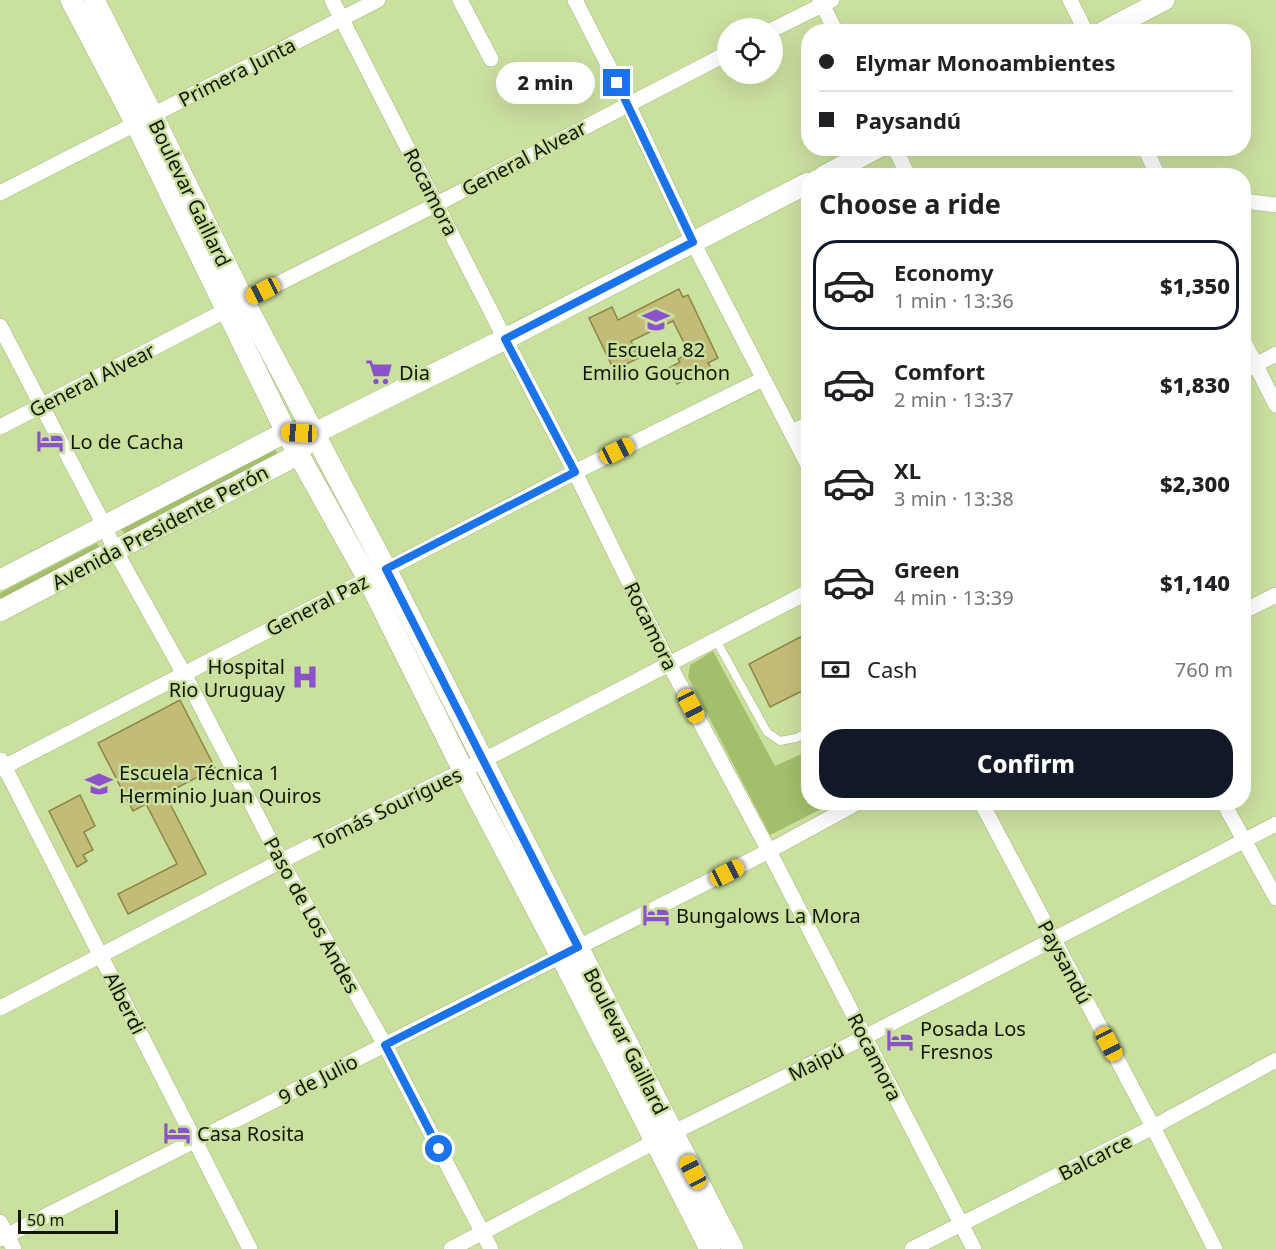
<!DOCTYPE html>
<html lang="en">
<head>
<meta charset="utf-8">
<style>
	:root { --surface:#fff; --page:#f2f2f2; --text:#202124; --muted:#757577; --line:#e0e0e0; --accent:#111827 }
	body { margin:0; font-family:"Noto Sans",sans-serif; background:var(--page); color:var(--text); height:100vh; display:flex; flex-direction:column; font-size:22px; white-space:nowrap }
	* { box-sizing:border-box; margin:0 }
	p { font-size:20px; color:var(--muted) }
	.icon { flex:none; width:33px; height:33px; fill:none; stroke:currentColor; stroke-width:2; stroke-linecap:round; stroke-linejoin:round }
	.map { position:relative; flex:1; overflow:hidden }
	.sheet { position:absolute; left:801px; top:168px; width:450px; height:642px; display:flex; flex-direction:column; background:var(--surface); border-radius:24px; box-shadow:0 6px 24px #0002 }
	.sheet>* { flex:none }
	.top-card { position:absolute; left:801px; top:24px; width:450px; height:132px; border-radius:24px; box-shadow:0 6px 24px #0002; display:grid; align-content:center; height:132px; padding:0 18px; background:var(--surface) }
	.buttons { position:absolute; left:717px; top:18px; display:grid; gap:12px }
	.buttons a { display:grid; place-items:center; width:66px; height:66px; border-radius:50%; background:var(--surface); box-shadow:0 6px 24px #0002; font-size:30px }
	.scale { position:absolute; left:18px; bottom:15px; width:100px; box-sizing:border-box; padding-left:6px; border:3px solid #111801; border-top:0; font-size:16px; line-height:21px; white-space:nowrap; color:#111801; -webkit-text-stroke:4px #cae09f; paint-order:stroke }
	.end { position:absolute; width:27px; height:27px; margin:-14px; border:8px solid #1a73e8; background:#fff; box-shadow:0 0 0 3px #fff }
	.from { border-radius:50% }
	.bubble { position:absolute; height:42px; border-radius:21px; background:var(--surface); box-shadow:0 6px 24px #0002; font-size:20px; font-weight:800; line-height:42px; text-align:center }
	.car { position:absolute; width:18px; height:36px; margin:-18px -9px; border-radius:8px; box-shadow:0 0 4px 2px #0007; background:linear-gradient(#f5c518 24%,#345 0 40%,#f5c518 0 76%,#345 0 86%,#f5c518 0) }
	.top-card b { display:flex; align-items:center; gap:21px; height:57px; font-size:22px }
	.top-card b+b { border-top:2px solid var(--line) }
	.top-card i { width:15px; height:15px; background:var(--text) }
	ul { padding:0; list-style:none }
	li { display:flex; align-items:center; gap:18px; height:90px; margin:0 12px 9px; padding:0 6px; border:3px solid transparent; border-radius:24px }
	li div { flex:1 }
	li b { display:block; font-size:22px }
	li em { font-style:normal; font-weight:800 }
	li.on { border-color:var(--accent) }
	li>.icon { width:54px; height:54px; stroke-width:1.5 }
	h2 { padding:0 18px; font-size:27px; line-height:72px }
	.pay { display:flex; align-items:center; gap:15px; height:66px; padding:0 18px; font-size:22px }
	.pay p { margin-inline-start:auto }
	.button { display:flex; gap:12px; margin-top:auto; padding:12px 18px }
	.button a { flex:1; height:69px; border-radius:24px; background:var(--accent); color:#fff; font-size:24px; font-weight:800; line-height:69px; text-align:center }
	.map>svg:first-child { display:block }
</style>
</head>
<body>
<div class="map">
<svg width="1276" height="1249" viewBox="0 0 1276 1249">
	<rect width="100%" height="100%" fill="#cae09f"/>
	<g fill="#a4be6c">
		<polygon points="275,449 278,456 125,535 121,528"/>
		<polygon points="97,543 101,550 0,602 0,593"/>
		<polygon points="713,651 775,766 808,751 808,802 833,803 770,835 688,677 690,665"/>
	</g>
	<g fill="#c3bc78" stroke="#8d8643" stroke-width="1.5">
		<polygon points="679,289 683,297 688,295 718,358 708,363 711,368 677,384 669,368 680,362 678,359 689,353 673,321 631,341 639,358 614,370 589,318 612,307 618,320"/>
		<polygon points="808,633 808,688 770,707 749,664"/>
		<polygon points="180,700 215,768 165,794 206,874 128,914 118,894 177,864 146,804 133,811 98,743"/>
		<polygon points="80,795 95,826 84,832 93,850 83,855 87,861 77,867 49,811"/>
	</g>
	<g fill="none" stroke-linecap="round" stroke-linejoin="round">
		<defs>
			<polyline id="lane" points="716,640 767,732 780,741 796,738 808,732"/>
			<g id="street">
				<polyline points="332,0 505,339 575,472 669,664 769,851 974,1249"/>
				<polyline points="460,0 491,59"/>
				<polyline points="575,0 628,104 693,242 808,465"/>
				<polyline points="820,0 836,32"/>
				<polyline points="1070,0 1086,32"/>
				<polyline points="772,30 832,0"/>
				<polyline points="895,148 908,176"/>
				<polyline points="1145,148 1158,176"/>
				<polyline points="0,193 378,0"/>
				<polyline points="1244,201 1276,205"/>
				<polyline points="0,326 104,525 115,550 184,674 281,861 385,1045 491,1249"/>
				<polyline points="1244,342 1276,405"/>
				<polyline points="1244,371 1276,354"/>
				<polyline points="0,427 244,301 437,204 728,53"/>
				<polyline points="792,432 808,424"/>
				<polyline points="1244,611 1276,595"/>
				<polyline points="1,760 250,1249"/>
				<polyline points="0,769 575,472 763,379"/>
				<polyline points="981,802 1153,1127 1215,1249"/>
				<polyline points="1223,802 1276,898"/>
				<polyline points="0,1008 281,861 484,760 808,592"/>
				<polyline points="0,1222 14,1249"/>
				<polyline points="0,1239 769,851 859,802"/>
				<polyline points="451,1249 656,1141 865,1037 1276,824"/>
				<polyline points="912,1249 1153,1127 1276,1060"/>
			</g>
			<g id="secondary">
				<polyline points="71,0 136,124 286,432 368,579 463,770 561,956 710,1249"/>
				<polyline points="94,0 152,114 244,301 386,569 578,947 733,1249"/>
				<polyline points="1103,32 1164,0"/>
				<polyline points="824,176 877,148"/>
				<polyline points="0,580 286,432 300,433"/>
				<polyline points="0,611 297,455 313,434 505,339 808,183"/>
			</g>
		</defs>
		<use href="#lane" stroke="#a0b475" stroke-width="9"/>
		<use href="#street" stroke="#a0b475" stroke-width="16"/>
		<use href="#secondary" stroke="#a0b475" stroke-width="22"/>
		<use href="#lane" stroke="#fff" stroke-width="8"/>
		<use href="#street" stroke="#fff" stroke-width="15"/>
		<use href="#secondary" stroke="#fff" stroke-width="21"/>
	</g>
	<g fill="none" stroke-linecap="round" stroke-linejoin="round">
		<polyline stroke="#1a73e8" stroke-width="8" points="439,1149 385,1045 578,947 386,569 575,472 505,339 693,242 617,83"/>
	</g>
	<defs>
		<symbol id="school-bare" viewBox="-9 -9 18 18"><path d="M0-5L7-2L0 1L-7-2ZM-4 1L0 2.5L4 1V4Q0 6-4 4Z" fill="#8b52ca" stroke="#cae09f" stroke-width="2.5" paint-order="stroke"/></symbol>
		<symbol id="supermarket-bare" viewBox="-9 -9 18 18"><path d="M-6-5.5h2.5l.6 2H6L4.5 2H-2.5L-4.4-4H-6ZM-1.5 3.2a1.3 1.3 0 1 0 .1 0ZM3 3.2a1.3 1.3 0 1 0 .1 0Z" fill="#8b52ca" stroke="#cae09f" stroke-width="2.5" paint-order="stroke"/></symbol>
		<symbol id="hotel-bare" viewBox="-9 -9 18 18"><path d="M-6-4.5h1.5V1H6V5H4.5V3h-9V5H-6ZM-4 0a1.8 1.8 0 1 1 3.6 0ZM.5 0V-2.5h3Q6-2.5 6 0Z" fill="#8b52ca" stroke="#cae09f" stroke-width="2.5" paint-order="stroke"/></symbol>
		<symbol id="hospital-bare" viewBox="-9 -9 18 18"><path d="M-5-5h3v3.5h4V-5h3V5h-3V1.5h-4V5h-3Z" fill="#8b52ca" stroke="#cae09f" stroke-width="2.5" paint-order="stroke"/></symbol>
	</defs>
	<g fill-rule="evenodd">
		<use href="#school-bare" x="637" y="301" width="38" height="38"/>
		<use href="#supermarket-bare" x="360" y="353" width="38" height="38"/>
		<use href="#hotel-bare" x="31" y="422" width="38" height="38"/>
		<use href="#hospital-bare" x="286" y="658" width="38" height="38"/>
		<use href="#school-bare" x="80" y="765" width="38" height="38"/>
		<use href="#hotel-bare" x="637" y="896" width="38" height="38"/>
		<use href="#hotel-bare" x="881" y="1021" width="38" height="38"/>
		<use href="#hotel-bare" x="158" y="1114" width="38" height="38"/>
	</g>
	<g text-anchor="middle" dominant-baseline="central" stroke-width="5" stroke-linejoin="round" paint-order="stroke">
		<g font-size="20" fill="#111801" stroke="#cae09f">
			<text transform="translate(237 72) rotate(-27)">Primera Junta</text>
			<text transform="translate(524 158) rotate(-28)">General Alvear</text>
			<text transform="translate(431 192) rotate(63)">Rocamora</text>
			<text transform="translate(190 193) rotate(64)">Boulevar Gaillard</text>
			<text transform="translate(92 380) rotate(-27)">General Alvear</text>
			<text transform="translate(160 527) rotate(-28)">Avenida Presidente Perón</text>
			<text transform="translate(317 605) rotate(-27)">General Paz</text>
			<text transform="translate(651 626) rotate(64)">Rocamora</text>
			<text transform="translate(388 808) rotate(-26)">Tomás Sourigues</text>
			<text transform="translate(312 915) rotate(61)">Paso de Los Andes</text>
			<text transform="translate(1065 962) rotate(62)">Paysandú</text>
			<text transform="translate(125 1003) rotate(63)">Alberdi</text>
			<text transform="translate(626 1041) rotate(63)">Boulevar Gaillard</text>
			<text transform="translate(875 1057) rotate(63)">Rocamora</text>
			<text transform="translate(816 1062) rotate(-27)">Maipú</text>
			<text transform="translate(318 1079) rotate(-27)">9 de Julio</text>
			<text transform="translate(1095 1157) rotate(-27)">Balcarce</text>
		</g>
		<g font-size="20" fill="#111801" stroke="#cae09f" text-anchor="start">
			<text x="656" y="349" text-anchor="middle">Escuela 82<tspan x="656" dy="23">Emilio Gouchon</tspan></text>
			<text x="399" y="372">Dia</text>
			<text x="70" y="441">Lo de Cacha</text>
			<text x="285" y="666" text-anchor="end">Hospital<tspan x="285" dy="23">Rio Uruguay</tspan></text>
			<text x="119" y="772">Escuela Técnica 1<tspan x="119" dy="23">Herminio Juan Quiros</tspan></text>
			<text x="676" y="915">Bungalows La Mora</text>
			<text x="920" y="1028">Posada Los<tspan x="920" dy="23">Fresnos</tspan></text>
			<text x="197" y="1133">Casa Rosita</text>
		</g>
	</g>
</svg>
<div class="buttons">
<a><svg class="icon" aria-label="locate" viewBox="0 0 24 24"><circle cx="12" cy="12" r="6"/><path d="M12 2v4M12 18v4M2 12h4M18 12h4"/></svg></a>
</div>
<div class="scale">50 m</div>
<i class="end from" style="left:439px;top:1149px"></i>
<i class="end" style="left:617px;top:83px"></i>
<div class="bubble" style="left:496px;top:62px;width:99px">2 min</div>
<i class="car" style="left:263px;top:291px;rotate:243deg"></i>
<i class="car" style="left:299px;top:433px;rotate:273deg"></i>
<i class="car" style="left:617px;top:451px;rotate:64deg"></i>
<i class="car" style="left:691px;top:706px;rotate:152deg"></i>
<i class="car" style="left:727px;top:873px;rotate:63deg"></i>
<i class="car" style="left:1109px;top:1044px;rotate:152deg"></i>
<i class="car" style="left:693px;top:1172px;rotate:332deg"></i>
<div class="top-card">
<b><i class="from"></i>Elymar Monoambientes</b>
<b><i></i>Paysandú</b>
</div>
<section class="sheet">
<h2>Choose a ride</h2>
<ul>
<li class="on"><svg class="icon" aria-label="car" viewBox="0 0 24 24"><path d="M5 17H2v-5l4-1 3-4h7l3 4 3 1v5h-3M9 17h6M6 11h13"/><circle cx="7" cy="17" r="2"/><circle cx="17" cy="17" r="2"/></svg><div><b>Economy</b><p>1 min · 13:36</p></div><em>$1,350</em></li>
<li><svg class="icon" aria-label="car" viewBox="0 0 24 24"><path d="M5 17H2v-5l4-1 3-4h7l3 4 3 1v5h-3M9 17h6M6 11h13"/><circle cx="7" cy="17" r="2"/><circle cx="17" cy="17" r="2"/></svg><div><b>Comfort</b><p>2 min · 13:37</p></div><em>$1,830</em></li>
<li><svg class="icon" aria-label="car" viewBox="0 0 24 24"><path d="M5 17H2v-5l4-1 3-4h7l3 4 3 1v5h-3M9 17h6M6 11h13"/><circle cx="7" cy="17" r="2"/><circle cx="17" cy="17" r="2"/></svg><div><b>XL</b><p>3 min · 13:38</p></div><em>$2,300</em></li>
<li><svg class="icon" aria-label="car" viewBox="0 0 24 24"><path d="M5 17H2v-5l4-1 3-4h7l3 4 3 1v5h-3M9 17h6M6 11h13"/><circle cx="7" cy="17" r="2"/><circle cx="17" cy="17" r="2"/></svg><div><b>Green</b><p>4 min · 13:39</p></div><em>$1,140</em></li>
</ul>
<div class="pay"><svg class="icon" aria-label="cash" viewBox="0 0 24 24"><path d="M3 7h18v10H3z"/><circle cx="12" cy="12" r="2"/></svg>Cash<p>760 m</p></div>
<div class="button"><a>Confirm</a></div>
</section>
</div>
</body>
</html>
